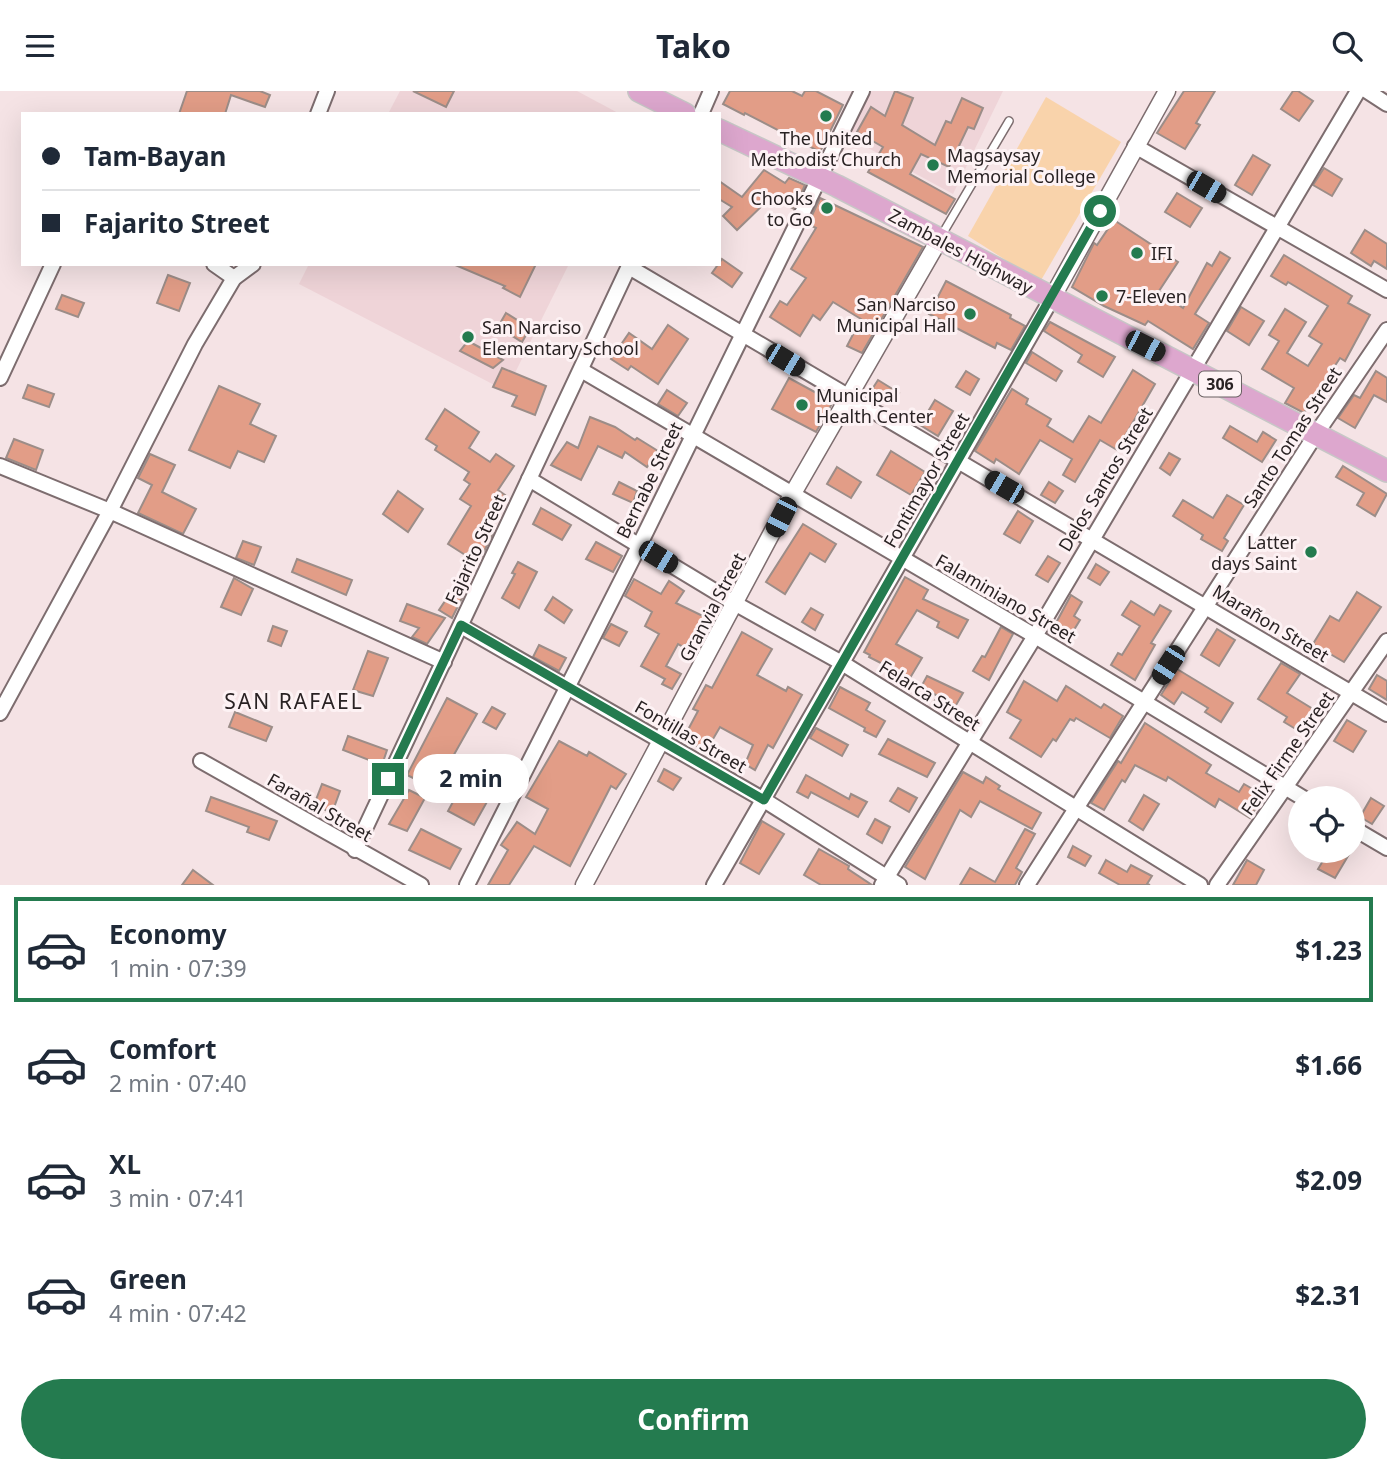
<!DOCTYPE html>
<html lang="en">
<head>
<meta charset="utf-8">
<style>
	:root { --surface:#fff; --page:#f6f6f7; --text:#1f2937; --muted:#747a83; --line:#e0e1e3; --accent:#247b4f }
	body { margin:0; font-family:"Noto Sans",sans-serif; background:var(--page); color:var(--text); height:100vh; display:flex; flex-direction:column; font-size:26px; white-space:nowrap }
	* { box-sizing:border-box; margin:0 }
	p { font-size:23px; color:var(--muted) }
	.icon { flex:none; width:38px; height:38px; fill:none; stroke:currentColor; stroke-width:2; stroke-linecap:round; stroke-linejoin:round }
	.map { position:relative; height:794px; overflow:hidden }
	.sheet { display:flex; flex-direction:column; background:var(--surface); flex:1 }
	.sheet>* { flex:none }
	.banner { position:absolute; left:21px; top:21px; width:700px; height:154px; border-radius:0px; box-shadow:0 7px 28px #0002; display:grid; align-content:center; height:154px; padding:0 21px; background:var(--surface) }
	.buttons { position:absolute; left:1288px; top:695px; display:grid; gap:14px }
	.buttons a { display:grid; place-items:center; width:77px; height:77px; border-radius:50%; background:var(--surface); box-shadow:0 7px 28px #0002; font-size:35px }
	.end { position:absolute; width:32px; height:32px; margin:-16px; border:9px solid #247b4f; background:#fff; box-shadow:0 0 0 4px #fff }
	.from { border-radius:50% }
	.bubble { position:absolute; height:49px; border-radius:24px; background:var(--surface); box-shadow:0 7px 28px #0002; font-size:23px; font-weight:700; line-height:49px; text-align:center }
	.car { position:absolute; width:21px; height:42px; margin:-21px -10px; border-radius:9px; box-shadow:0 0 5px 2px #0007; background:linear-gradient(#222 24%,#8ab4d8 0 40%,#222 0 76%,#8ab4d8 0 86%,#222 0) }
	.banner b { display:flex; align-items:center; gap:24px; height:66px; font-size:26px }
	.banner b+b { border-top:2px solid var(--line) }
	.banner i { width:18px; height:18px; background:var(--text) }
	ul { padding:12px 0 0; list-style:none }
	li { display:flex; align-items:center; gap:21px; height:105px; margin:0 14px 10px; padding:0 7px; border:4px solid transparent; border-radius:0px }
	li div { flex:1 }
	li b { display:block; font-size:26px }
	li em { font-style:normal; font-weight:700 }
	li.active { border-color:var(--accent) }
	li>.icon { width:63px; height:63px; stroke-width:1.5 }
	.action { display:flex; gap:14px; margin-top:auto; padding:14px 21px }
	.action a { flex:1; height:80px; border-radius:42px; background:var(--accent); color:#fff; font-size:28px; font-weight:700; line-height:80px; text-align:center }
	header { display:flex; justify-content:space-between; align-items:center; height:91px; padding:0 21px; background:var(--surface); font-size:32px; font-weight:700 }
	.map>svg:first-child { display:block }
</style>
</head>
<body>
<header><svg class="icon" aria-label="menu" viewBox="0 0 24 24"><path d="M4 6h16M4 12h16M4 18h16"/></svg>Tako<svg class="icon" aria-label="search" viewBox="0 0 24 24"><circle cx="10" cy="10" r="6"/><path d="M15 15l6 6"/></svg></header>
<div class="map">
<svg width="1387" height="794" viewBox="0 0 1387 794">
	<rect width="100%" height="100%" fill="#f5e3e5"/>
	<g fill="#efd4d8">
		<polygon points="400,0 577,0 620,23 388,23"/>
		<polygon points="867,0 1003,0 953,103 846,45"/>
		<polygon points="309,173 569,173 506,300 299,193"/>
	</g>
	<polygon fill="#f9d3ab" points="1046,6 1121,51 1040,191 968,145"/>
	<g fill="#e29d87" stroke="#9c8d88" stroke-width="2">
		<polygon points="187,0 260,0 270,4 265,16 231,4 225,23 179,23"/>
		<polygon points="413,0 454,0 446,16"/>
		<polygon points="730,0 792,0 802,5 805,0 816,0 843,14 820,61 745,22 744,24 723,13"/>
		<polygon points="895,0 913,7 902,34 935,54 946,30 951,32 962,7 983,17 974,38 968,36 949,76 921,63 910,83 955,108 946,123 868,81 883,56 857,41 871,16 885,25"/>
		<polygon points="1184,0 1215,0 1196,32 1200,34 1185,58 1157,42"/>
		<polygon points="1293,0 1298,0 1313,10 1299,30 1281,18"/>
		<polygon points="1253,64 1270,74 1252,104 1235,94"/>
		<polygon points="1324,77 1342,88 1332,105 1313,94"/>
		<polygon points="764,79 785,92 789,87 805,94 794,118 773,107 768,114 765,112 737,139 723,125 732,116 719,108 719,90 742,106"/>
		<polygon points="1177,102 1202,117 1190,136 1165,121"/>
		<polygon points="820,107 923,156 862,262 847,255 861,228 833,211 820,229 813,224 800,245 770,226 780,210 787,214 806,187 791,178 816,137 808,133"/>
		<polygon points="1114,129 1178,171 1159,200 1183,217 1207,172 1212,175 1220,161 1230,167 1195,223 1209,232 1193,258 1148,230 1145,234 1104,215 1072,196 1094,152 1097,154"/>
		<polygon points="1365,139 1387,153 1387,178 1374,170 1371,175 1351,162"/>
		<polygon points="1284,164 1352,205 1348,212 1370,224 1345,270 1340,267 1304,322 1285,312 1294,297 1262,278 1279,250 1269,244 1285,218 1306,231 1287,262 1308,275 1322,253 1309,245 1328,215 1288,191 1286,194 1271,185"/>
		<polygon points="722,168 742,182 732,196 712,182"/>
		<polygon points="453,173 536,173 520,206 503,197 505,195"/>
		<polygon points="168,184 190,192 179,220 157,212"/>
		<polygon points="946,190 1011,224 1010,227 1025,235 1011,259 997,252 995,257 929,223"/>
		<polygon points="62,204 84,212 78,226 56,218"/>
		<polygon points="1241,216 1264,230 1249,254 1227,240"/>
		<polygon points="506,222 530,237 522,251 498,236"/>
		<polygon points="1050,231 1115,266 1103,286 1078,271 1082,264 1044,240"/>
		<polygon points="668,234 688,248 658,293 631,275 628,279 611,268 629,242 652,258"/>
		<polygon points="468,250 503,269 493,277 460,260"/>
		<polygon points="1032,261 1062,280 1056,290 1026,272"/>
		<polygon points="502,277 546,295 535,324 512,315 517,305 493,296"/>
		<polygon points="1133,279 1155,293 1117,359 1100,349 1075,391 1063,384 1072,368 1040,349 1019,383 996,368 994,372 975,360 1012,298 1028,308 1026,313 1051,328 1047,335 1073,351 1089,325 1101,332"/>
		<polygon points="966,280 979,288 970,304 956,296"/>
		<polygon points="1376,280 1387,287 1387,311 1374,304 1355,337 1338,327 1354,304 1360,307"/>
		<polygon points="789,287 833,311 816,341 772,318"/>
		<polygon points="878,289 899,302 892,313 871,300"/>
		<polygon points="28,294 54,303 49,316 23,307"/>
		<polygon points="219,295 260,313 250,333 276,345 264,371 238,360 230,377 189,359"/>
		<polygon points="667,299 687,312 678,325 658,313"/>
		<polygon points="935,309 953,320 938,345 920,334"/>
		<polygon points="445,318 479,341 469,357 490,371 496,363 514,375 498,399 505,404 483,436 493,442 482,465 478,462 473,469 448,453 471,415 460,408 470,393 464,389 469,381 435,359 437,355 426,348"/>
		<polygon points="590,326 615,336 635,349 637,347 658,360 647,376 625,361 622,367 598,355 581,389 551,374 567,351 578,357"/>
		<polygon points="1230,335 1257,351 1263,341 1276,349 1262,371 1223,347"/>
		<polygon points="14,348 43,359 36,379 6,367"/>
		<polygon points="891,360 925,381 911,404 877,384"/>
		<polygon points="1169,362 1180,368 1170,384 1160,377"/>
		<polygon points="150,363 175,374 162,401 196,418 183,443 138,422 152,394 138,387"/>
		<polygon points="1343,375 1387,403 1375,425 1357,414 1364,402 1336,386"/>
		<polygon points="837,376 861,391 851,407 827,393"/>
		<polygon points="619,391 637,400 633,412 613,403"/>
		<polygon points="1049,391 1063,400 1055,412 1041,404"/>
		<polygon points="398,400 423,418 408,441 383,423"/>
		<polygon points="1227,404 1244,414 1224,447 1228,450 1222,460 1201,448 1203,444 1173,425 1183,409 1213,427"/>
		<polygon points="541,417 571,434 562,449 533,433"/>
		<polygon points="1018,420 1033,430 1020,452 1004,443"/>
		<polygon points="803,433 836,453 825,471 810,462 785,503 766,491"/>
		<polygon points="243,450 261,456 254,474 236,467"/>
		<polygon points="596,451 622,465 613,481 586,468"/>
		<polygon points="1048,465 1060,472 1048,491 1036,484"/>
		<polygon points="297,468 352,489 346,504 292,481"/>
		<polygon points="518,471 537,481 519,517 502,507 515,483 512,482"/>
		<polygon points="1096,473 1109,481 1100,494 1088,487"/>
		<polygon points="905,486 928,499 923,508 968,529 958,547 937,536 939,531 917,519 896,553 922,567 910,587 869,566 870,564 864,561"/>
		<polygon points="234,487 253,498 241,524 221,516"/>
		<polygon points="634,488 661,503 669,490 684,500 676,512 709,528 693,561 678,553 666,575 681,583 672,598 662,593 665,588 641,575 659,543 645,535 652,521 625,505"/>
		<polygon points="458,491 467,497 452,527 439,519"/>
		<polygon points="1357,501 1381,516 1344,571 1313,553 1330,525 1339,530"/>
		<polygon points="1071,504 1082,511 1074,525 1080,529 1072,542 1056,532"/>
		<polygon points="553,506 572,519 564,532 545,519"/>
		<polygon points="1131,510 1154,524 1160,514 1171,520 1151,552 1155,554 1135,589 1111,574 1118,562 1122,564 1140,535 1122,524"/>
		<polygon points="407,513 445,527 427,553 412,546 419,537 400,530"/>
		<polygon points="811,517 823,524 815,539 802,531"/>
		<polygon points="611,533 627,541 619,555 603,547"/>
		<polygon points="273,535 287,540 281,555 268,550"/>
		<polygon points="1001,536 1013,543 989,589 973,580 982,565 985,566"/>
		<polygon points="1217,538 1235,549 1219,575 1201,564"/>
		<polygon points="742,541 772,558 757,584 786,600 788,596 802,604 773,657 768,654 755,679 745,673 753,654 720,636 706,660 683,648 698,620 693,618 706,594 712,597"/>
		<polygon points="539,554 566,567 559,580 533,566"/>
		<polygon points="368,560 388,567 373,605 353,599"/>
		<polygon points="1281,572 1300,583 1287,602 1313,618 1299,640 1284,631 1287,626 1258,608"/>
		<polygon points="1177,578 1233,612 1221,631 1205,621 1208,617 1182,601 1174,613 1161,604"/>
		<polygon points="1377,584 1387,590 1387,609 1369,598"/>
		<polygon points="927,585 963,602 952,621 934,611 938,605 921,596"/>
		<polygon points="1024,590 1057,610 1066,595 1101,617 1104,613 1123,625 1110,647 1076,627 1074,630 1070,628 1056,650 1053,648 1041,666 1010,647 1021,629 1007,621"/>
		<polygon points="840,596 870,612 866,619 885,630 876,646 864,640 865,637 829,617"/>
		<polygon points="447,607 477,623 443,683 430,675 421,691 407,684"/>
		<polygon points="492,616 505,623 496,638 483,631"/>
		<polygon points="235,621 272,636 266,650 229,636"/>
		<polygon points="1347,629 1366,640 1353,661 1334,650"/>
		<polygon points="1145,632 1211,674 1206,682 1239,701 1244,693 1263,704 1250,727 1219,708 1215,716 1168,686 1166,690 1135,674 1125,691 1122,689 1104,719 1091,712 1118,670 1121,672"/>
		<polygon points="816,637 848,654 842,665 810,647"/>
		<polygon points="348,645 387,659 382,674 343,659"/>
		<polygon points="888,648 935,672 927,686 879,663"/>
		<polygon points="559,650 587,665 589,661 626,683 616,698 611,695 570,775 534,755 509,794 488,794 508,759 501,754 517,731 535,743 548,718 526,706"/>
		<polygon points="495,667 511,676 500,695 497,693 474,734 448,720 461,696 475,704"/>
		<polygon points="664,678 681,687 673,699 658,690"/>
		<polygon points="963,681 983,692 986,686 1000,695 998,698 1041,722 1032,738 980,710 971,726 960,719 925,788 905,776"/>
		<polygon points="806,684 849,708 851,703 867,711 858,726 811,701 808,707 797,701"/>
		<polygon points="322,693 340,700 332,722 314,714"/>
		<polygon points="898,697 917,707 909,721 890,710"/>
		<polygon points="409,699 425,707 407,740 389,733"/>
		<polygon points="1144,704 1159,713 1143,739 1129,730"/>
		<polygon points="211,706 277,730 269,749 247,741 249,736 206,720"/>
		<polygon points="1371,707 1384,715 1372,733 1360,726"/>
		<polygon points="875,728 890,736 882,752 867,743"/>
		<polygon points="762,730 784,743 759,783 740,772"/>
		<polygon points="421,738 461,758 450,778 409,759"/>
		<polygon points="1025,738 1035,743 1016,777 1022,781 1015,794 960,794 970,777 995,791"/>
		<polygon points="1073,755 1091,765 1085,775 1068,766"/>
		<polygon points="819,758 849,775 848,778 872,794 821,794 804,784"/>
		<polygon points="1329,760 1351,760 1335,787 1318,778"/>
		<polygon points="1106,769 1127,781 1131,774 1152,785 1147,793 1150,794 1120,794 1099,782"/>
		<polygon points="1247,769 1264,779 1256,794 1233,794"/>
		<polygon points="193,779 213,794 182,794"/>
	</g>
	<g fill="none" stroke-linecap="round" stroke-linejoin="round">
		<defs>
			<polyline id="service" points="940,147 1009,30"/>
			<g id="minor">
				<polyline points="1367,0 1387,13"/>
				<polyline points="318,23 327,0"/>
				<polyline points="701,23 711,0"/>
				<polyline points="1135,55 1387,199"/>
				<polyline points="214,173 234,187"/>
				<polyline points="629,176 1387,623"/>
				<polyline points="581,279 1035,545 1303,707"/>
				<polyline points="0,287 53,173"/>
				<polyline points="0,375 110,420 444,571"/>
				<polyline points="529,388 736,513 842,572 1200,794"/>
				<polyline points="461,535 764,709 899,794"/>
				<polyline points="0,622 110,420 195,253 234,187 253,173"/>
				<polyline points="201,670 421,794"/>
				<polyline points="1353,737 1387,757"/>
				<polyline points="355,759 630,173"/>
				<polyline points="467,794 639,455 862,0"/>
				<polyline points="714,794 1052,207"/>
				<polyline points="882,794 1035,545 1358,0"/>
				<polyline points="1027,794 1316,343 1387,239"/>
				<polyline points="1217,794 1387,550"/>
			</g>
			<g id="tertiary">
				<polyline points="1052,207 1167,0"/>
				<polyline points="584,794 792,404 939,149"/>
			</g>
			<g id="primary">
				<polyline points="639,0 685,23"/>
				<polyline points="719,39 837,95 1387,380"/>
			</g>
		</defs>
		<use href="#service" stroke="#7d6d6f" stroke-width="10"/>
		<use href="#minor" stroke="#7d6d6f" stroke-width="18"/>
		<use href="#tertiary" stroke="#7d6d6f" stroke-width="19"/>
		<use href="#primary" stroke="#c7c6c6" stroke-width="24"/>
		<use href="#service" stroke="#fff" stroke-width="7"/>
		<use href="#minor" stroke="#fff" stroke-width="14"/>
		<use href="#tertiary" stroke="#fff" stroke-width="16"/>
		<use href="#primary" stroke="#dda7ce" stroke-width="21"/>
	</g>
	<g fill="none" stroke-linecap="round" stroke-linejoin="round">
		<polyline stroke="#247b4f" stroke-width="9" points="388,688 461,534 764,709 1100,120"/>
	</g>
	<g fill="#247b4f" stroke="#fdf2f4" stroke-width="2.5">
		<circle cx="826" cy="25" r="7"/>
		<circle cx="933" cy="74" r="7"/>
		<circle cx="827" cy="117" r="7"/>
		<circle cx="1137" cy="162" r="7"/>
		<circle cx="1102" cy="205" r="7"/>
		<circle cx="970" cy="223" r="7"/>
		<circle cx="468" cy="246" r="7"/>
		<circle cx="802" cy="314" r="7"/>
		<circle cx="1311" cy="461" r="7"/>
	</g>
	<g text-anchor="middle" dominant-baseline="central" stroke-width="6" stroke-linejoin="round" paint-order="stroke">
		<rect fill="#fdf2f4" stroke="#696062" stroke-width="2" x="1199" y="280.5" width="42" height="25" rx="5"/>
		<g font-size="16" font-weight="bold" fill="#292223">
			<text x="1220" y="293">306</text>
		</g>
		<g font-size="18" fill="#292223" stroke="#fdf2f4" text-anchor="start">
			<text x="826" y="47" text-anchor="middle">The United<tspan x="826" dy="21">Methodist Church</tspan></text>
			<text x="947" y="64">Magsaysay<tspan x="947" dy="21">Memorial College</tspan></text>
			<text x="813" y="107" text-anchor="end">Chooks<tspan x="813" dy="21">to Go</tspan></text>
			<text x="1151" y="162">IFI</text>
			<text x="1116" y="205">7-Eleven</text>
			<text x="956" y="213" text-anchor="end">San Narciso<tspan x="956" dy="21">Municipal Hall</tspan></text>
			<text x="482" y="236">San Narciso<tspan x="482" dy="21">Elementary School</tspan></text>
			<text x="816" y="304">Municipal<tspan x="816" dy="21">Health Center</tspan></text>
			<text x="1297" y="451" text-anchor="end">Latter<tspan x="1297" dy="21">days Saint</tspan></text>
		</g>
		<g font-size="18" fill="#292223" stroke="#fdf2f4">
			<text transform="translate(961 160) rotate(28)">Zambales Highway</text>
			<text transform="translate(1292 346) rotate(-57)">Santo Tomas Street</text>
			<text transform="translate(1105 388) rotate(-59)">Delos Santos Street</text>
			<text transform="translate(649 389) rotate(-64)">Bernabe Street</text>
			<text transform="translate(926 389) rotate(-60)">Fontimayor Street</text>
			<text transform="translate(475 458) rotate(-65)">Fajarito Street</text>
			<text transform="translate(1006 507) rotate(30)">Falaminiano Street</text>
			<text transform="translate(712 516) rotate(-62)">Granvia Street</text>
			<text transform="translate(1271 532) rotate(31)">Marañon Street</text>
			<text transform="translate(930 604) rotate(32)">Felarca Street</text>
			<text transform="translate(691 645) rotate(30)">Fontillas Street</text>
			<text transform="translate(1287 662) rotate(-55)">Felix Firme Street</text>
			<text transform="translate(320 716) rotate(30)">Farañal Street</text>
		</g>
		<g font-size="21" letter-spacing="2" fill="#292223" stroke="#fdf2f4">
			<text x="294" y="610">SAN RAFAEL</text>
		</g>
	</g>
</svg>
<div class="buttons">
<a><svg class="icon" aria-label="locate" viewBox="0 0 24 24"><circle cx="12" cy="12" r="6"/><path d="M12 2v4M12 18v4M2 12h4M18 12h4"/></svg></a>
</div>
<i class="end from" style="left:1100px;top:120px"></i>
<i class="end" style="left:388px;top:688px"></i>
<div class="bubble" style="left:413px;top:663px;width:116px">2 min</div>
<i class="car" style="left:1206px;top:96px;rotate:120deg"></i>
<i class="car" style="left:1145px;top:255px;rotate:117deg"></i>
<i class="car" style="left:785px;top:269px;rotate:121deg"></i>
<i class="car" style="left:1004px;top:396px;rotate:300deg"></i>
<i class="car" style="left:781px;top:426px;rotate:207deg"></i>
<i class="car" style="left:658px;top:466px;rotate:121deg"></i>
<i class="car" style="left:1168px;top:574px;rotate:213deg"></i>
<div class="banner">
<b><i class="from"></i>Tam-Bayan</b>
<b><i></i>Fajarito Street</b>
</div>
</div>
<section class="sheet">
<ul>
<li class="active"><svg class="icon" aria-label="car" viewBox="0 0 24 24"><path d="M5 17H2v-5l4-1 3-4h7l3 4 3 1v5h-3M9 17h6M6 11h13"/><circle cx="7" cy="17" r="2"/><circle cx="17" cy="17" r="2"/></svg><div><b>Economy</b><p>1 min · 07:39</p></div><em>$1.23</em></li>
<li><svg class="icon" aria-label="car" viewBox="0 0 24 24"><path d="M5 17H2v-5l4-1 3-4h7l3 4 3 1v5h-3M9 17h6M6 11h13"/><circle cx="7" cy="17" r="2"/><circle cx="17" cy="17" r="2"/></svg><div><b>Comfort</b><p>2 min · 07:40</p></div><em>$1.66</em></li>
<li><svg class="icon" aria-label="car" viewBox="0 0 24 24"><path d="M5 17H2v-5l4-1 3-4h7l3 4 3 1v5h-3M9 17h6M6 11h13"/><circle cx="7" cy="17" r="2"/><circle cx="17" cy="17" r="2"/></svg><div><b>XL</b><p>3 min · 07:41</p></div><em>$2.09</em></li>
<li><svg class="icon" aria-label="car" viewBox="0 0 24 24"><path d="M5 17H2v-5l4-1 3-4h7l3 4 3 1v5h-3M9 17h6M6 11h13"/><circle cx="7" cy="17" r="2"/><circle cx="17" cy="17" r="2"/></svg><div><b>Green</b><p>4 min · 07:42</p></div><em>$2.31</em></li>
</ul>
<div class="action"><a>Confirm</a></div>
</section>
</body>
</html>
